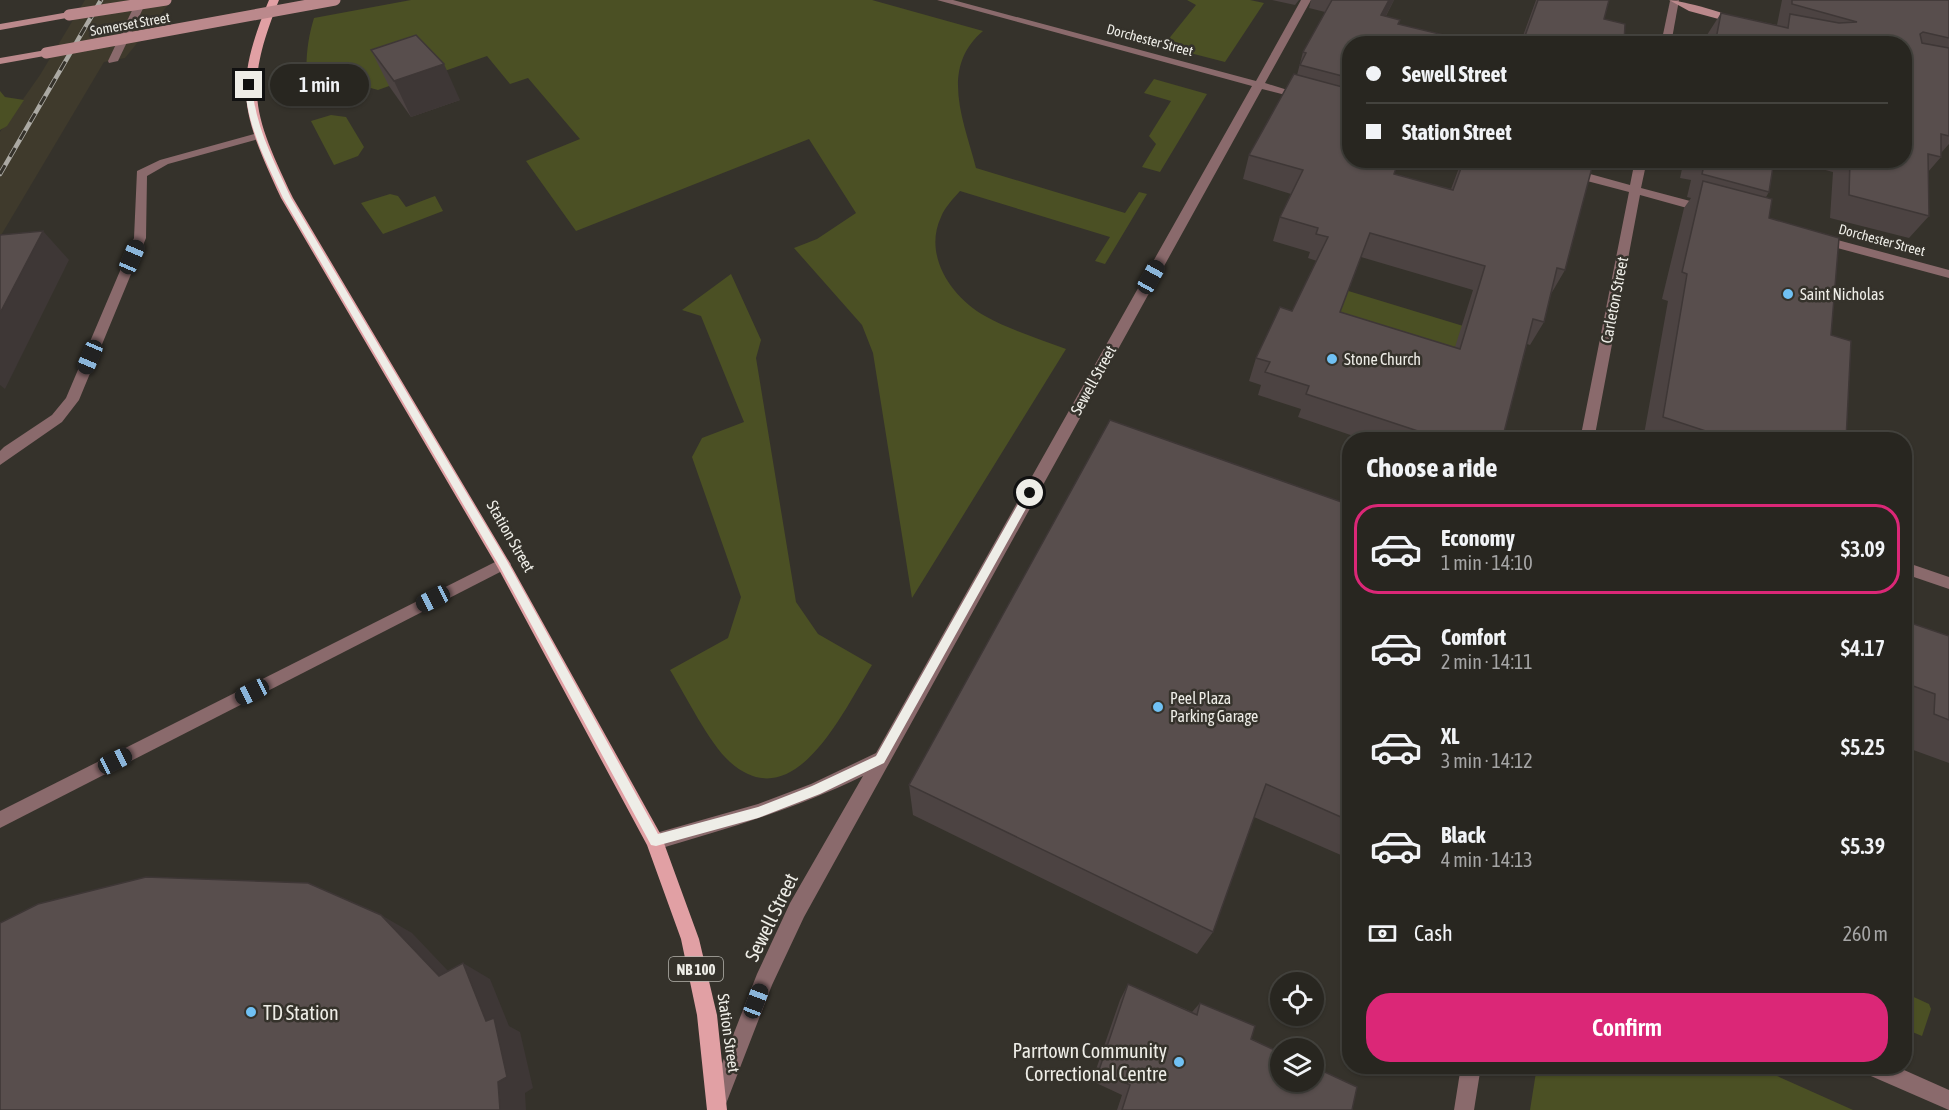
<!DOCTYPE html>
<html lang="en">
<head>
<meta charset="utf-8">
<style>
	:root { --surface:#282620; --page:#302e29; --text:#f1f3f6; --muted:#a5a5a5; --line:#44433e; --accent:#db2777 }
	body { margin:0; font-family:"Asap Condensed",sans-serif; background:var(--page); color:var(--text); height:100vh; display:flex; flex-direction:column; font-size:22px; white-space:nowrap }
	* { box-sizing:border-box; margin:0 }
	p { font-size:20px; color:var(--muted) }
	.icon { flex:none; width:33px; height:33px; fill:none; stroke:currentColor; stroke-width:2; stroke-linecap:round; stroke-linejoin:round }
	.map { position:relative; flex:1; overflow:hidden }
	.drawer { position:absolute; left:1342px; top:432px; width:570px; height:642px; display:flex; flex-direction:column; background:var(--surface); border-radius:24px; box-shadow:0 2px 4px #0004,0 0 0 2px var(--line) }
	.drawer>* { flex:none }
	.hud { position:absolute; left:1342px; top:36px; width:570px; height:132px; border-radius:24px; box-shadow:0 2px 4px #0004,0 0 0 2px var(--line); display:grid; align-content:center; height:132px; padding:0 24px; background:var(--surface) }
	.tools { position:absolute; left:1270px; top:972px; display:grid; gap:12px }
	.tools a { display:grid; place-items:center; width:54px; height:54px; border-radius:50%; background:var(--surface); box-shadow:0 2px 4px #0004,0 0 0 2px var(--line); font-size:30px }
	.end { position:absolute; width:27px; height:27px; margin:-14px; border:8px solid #eeede7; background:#111; box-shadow:0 0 0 3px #111 }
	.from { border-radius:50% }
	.bubble { position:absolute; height:42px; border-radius:21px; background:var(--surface); box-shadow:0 2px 4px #0004,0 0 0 2px var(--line); font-size:20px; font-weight:600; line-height:42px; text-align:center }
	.car { position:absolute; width:18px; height:36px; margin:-18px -9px; border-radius:8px; box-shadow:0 0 4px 2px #0007; background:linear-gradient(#222 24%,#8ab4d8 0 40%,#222 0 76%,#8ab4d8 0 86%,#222 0) }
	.hud b { display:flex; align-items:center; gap:21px; height:57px; font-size:22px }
	.hud b+b { border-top:2px solid var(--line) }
	.hud i { width:15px; height:15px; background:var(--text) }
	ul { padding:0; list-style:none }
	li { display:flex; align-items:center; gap:18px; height:90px; margin:0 12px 9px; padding:0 12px; border:3px solid transparent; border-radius:24px }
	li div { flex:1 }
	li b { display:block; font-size:22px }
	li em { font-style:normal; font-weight:600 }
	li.active { border-color:var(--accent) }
	li>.icon { width:54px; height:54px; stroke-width:1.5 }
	h2 { padding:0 24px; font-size:27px; line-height:72px }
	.pay { display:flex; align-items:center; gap:15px; height:66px; padding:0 24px; font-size:22px }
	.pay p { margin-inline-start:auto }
	.cta { display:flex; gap:12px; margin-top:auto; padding:12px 24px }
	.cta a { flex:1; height:69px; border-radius:24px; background:var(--accent); color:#fff; font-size:24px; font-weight:600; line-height:69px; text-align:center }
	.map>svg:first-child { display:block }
</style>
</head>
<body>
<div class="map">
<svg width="1949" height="1110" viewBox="0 0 1949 1110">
	<rect width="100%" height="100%" fill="#35322b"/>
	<polygon fill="#3f3a2c" points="85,0 172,0 125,58 104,62 0,237 0,132 40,75"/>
	<g fill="#4b5024">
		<path d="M 411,0 L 872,0 L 983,31 C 939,68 964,121 976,168 L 1125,213 L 1139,192 L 1147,194 L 1105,264 L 1095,261 L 1110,237 L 960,191 C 953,199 945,207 941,217 C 923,255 951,297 985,316 C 1010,330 1039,339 1066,349 L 912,598 L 873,353 L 862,325 L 794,248 L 817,239 L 856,213 L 809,139 L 576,231 L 526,161 L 580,139 L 528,78 L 510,84 L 487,56 L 439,73 L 436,69 L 378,90 L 360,85 L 308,94 C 305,67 306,44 314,18 Z"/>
		<polygon points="1187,0 1250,0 1264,3 1225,62 1163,46 1196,5"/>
		<polygon points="1154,79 1207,94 1160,172 1142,167 1156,144 1149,136 1171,101 1144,93"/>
		<polygon points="0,91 5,97 24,100 7,126 0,130"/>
		<polygon points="331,115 346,117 364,147 358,156 334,165 311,121"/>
		<polygon points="390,194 398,196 406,207 435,196 443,211 383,234 361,203"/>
		<path d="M 731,274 L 761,340 L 756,358 L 796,602 L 818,634 L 872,665 C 844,709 795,820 730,762 C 709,743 686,696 670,670 L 728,638 L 741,597 L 692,457 L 702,438 L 744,422 L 701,316 L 682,310 Z"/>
		<polygon points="1309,279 1519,343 1513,365 1331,336"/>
		<polygon points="1905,993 1929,1004 1931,1009 1922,1036 1905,1029"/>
		<polygon points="1537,1066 1757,1067 1853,1110 1530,1110"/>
	</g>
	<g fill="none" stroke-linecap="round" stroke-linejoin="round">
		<g fill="#8a6a6c" fill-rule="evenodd">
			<polygon points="137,0 147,0 118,61 109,63 108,61"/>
			<polygon points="258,133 262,134 262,138 168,164 147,176 146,238 79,400 62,422 0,465 0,451 4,447 52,415 66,398 134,238 137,171 160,160"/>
			<polygon points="503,558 508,560 511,564 508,568 0,828 0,811"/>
		</g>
		<g fill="#8a6a6c" fill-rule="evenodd">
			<path d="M 937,0 L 953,0 L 1256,81 L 1301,0 L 1311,0 L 1265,83 L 1310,97 L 1305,100 L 1262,89 L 804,917 L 772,985 L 724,1109 L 712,1110 L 707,1102 L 757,974 L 790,903 L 863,776 C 795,809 727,829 655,850 L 649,847 L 646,841 L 649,835 L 758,804 L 811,784 L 876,753 L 1252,86 Z"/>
			<polygon points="1679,0 1671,44 1661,44 1670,1"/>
			<polygon points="1635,160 1647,160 1641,188 1709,206 1711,209 1705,213 1640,195 1594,440 1580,440 1629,192 1568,176 1566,173 1572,169 1630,185"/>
			<polygon points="1819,235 1949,270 1949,278 1815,242 1815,236"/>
			<polygon points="1905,562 1949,577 1949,589 1905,574"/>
			<polygon points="1461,1066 1481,1066 1474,1110 1454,1110"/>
			<polygon points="1861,1066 1895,1066 1949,1090 1949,1110 1864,1073"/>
		</g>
		<g fill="#bb898c" fill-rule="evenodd">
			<path d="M 1669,0 C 1680,0 1734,15 1742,21 L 1737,24 L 1689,11 Z"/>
			<polygon points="69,12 72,13 72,17 0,30 0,24"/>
			<polygon points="46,50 50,51 50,55 0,64 0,58"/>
		</g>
		<path fill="#e1a0a4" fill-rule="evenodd" d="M 269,0 L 279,0 C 243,90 253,113 293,198 L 508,560 L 661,835 L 699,939 L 717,1015 L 727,1110 L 707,1110 L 697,1015 L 681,939 L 647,845 L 498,568 L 281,198 C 242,113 232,89 269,0 Z"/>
		<defs>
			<polyline id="rail" points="0,174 101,0"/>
		</defs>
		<use href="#rail" stroke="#aba9a3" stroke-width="4.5"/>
		<use href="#rail" stroke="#35322b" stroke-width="3" stroke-dasharray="10" stroke-linecap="butt"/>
		<g stroke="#bb898c" stroke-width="11">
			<polyline points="69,15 166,0"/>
			<polyline points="46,53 335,0"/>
		</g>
	</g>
	<g fill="#4c4342" fill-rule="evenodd">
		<polygon points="1272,0 1299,0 1295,5"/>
		<path d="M 1311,0 L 1394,0 L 1386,16 L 1400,20 L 1399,24 L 1350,44 L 1350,160 L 1394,174 L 1451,189 L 1462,160 L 1594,160 L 1565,270 L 1551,294 L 1544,322 L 1530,345 L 1527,344 L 1502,440 L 1365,440 L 1298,417 L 1301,409 L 1258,395 L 1261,385 L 1249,381 L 1256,358 L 1292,311 L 1317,261 L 1308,258 L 1310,252 L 1273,241 L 1280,217 L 1291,194 L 1243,179 L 1249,155 L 1297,75 L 1303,52 L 1325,12 L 1309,8 ZM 1361,257 L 1473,290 L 1455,347 L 1340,312 Z"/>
		<polygon points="1536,0 1609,0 1604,19 1624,44 1520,44"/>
		<polygon points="1782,0 1949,0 1949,144 1941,153 1941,157 1928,172 1929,216 1909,238 1830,218 1833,172 1787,160 1905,160 1905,44 1706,44 1707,35 1721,13 1777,25"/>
		<polygon points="371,50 460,100 411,117 389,86"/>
		<polygon points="1684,160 1774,160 1769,192 1766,197 1769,218 1831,335 1846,440 1643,440 1668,301 1662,299 1684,208 1691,198 1687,197 1691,180 1680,178"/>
		<polygon points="1350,505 1350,859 1254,817 1213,932 1197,954 913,815 909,785"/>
		<polygon points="1905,621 1949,636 1949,763 1905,747"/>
		<polygon points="1128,984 1192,1012 1200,1003 1352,1110 1117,1110 1122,1095 1092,1081 1120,1000"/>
	</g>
	<g fill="#3e3736">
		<polygon points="1389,0 1394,0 1373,40 1381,15"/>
		<polygon points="444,64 460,100 411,117 394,81"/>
		<polygon points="43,231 69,260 5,389 0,385 0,313"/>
		<polygon points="381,915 412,933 467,991 439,976"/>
		<polygon points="463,963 490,979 509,1026 520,1032 533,1088 525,1093 526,1110 500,1110"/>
	</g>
	<g fill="#584e4d" stroke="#3e3736" stroke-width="1.5" fill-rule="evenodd">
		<polygon points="1332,0 1389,0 1381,15 1400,20 1398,24 1452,37 1449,44 1350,44 1350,78 1300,65 1306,53 1303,52"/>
		<polygon points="1538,0 1609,0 1604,19 1625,24 1624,44 1522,44"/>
		<polygon points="1792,0 1949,0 1949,38 1923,32 1920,34 1922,43 1949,48 1949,136 1941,134 1941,157 1928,154 1929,216 1849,195 1850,160 1905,160 1905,44 1715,44 1721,13 1788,28 1790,14 1839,23 1857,22 1792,4"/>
		<polygon points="416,35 444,64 394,81 371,50"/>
		<path d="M 1294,74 L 1350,89 L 1350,160 L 1399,160 L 1394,174 L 1453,190 L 1464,160 L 1594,160 L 1565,270 L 1557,268 L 1544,322 L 1533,319 L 1502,440 L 1445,440 L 1306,394 L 1309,386 L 1265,372 L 1270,362 L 1256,358 L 1280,307 L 1292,311 L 1328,237 L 1316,234 L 1318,228 L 1280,217 L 1303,170 L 1249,155 ZM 1370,233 L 1485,266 L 1460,349 L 1340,312 Z"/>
		<polygon points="1705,160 1774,160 1769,192 1702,174"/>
		<polygon points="1703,181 1772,199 1769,218 1839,238 1831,335 1851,341 1846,440 1733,440 1663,417 1687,274 1682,272"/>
		<polygon points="43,231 0,313 0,235"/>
		<polygon points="1110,420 1350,505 1350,821 1266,784 1213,932 909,785"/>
		<polygon points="1905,621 1949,636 1949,720 1934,714 1935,694 1905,683"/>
		<polygon points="146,877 308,883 381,915 439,976 463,963 486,1021 494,1018 507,1077 498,1082 500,1110 0,1110 0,923 38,904"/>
		<polygon points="1128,984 1197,1015 1200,1003 1255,1026 1251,1039 1281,1053 1281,1082 1314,1082 1314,1067 1357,1087 1352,1110 1122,1110 1130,1085 1099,1070"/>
	</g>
	<path fill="#eeede7" d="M 249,83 L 252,85 C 255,127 274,161 291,198 L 507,561 L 658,834 L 758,807 L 812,786 L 876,756 L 1026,490 L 1033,490 L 1033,496 L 884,763 L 820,794 L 758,818 L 656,846 L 651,845 L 500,567 L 283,198 C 266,161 247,127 245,85 Z"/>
	<g fill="#70c1f4" stroke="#35322b" stroke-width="2">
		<circle cx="1788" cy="294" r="6"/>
		<circle cx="1332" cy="359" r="6"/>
		<circle cx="1158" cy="707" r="6"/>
		<circle cx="251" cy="1012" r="6"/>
		<circle cx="1179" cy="1062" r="6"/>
	</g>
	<g text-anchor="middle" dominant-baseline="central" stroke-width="5" stroke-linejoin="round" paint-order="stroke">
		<g font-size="14" fill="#eeede7" stroke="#35322b">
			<text transform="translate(130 24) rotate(-10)">Somerset Street</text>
			<text transform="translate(1150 40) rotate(15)">Dorchester Street</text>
			<text transform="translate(1882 240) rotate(15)">Dorchester Street</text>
		</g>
		<rect fill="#35322b" stroke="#b6b5af" stroke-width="1.5" x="669" y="957" width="54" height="24" rx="4.5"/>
		<g font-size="15" font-weight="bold" fill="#eeede7">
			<text x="696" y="969">NB 100</text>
		</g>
		<g font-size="16" fill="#eeede7" stroke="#35322b" text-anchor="start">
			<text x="1800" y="294">Saint Nicholas</text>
			<text x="1344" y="359">Stone Church</text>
			<text x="1170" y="698">Peel Plaza<tspan x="1170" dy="18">Parking Garage</tspan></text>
		</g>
		<g font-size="16" fill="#eeede7" stroke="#35322b">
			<text transform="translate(1614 300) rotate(-79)">Carleton Street</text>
			<text transform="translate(1093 380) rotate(-61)">Sewell Street</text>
			<text transform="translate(511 536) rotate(60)">Station Street</text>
			<text transform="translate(729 1033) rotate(82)">Station Street</text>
		</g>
		<g font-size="20" fill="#eeede7" stroke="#35322b">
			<text transform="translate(771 917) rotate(-64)">Sewell Street</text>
		</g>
		<g font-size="20" fill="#eeede7" stroke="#35322b" text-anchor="start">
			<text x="263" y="1012">TD Station</text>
			<text x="1167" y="1050" text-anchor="end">Parrtown Community<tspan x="1167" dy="23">Correctional Centre</tspan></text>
		</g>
	</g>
</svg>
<div class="tools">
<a><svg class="icon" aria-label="locate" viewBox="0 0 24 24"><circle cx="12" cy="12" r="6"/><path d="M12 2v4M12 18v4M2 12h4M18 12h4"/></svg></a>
<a><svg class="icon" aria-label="layers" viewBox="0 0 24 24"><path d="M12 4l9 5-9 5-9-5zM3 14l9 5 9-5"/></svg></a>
</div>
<i class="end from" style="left:1030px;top:493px"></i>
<i class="end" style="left:249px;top:85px"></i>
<div class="bubble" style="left:270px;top:64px;width:99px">1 min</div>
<i class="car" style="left:132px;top:257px;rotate:23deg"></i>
<i class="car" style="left:1151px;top:277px;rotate:29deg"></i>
<i class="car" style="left:90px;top:357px;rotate:203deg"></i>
<i class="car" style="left:433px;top:599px;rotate:243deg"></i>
<i class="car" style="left:252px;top:692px;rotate:243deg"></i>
<i class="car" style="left:115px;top:761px;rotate:63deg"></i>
<i class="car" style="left:756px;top:1001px;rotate:21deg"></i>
<div class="hud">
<b><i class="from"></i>Sewell Street</b>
<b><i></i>Station Street</b>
</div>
<section class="drawer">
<h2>Choose a ride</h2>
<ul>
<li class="active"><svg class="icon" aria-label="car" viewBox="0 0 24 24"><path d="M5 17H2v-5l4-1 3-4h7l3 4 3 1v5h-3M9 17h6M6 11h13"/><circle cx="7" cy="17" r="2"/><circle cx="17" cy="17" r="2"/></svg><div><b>Economy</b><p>1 min · 14:10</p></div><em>$3.09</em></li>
<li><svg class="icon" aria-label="car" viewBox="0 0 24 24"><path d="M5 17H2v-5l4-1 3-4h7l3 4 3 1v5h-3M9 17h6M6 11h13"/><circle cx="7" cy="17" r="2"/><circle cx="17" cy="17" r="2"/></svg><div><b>Comfort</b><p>2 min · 14:11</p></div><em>$4.17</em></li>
<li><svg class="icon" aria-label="car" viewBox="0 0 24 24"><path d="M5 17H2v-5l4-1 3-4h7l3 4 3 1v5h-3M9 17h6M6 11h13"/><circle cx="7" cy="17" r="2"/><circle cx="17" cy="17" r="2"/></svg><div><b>XL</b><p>3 min · 14:12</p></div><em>$5.25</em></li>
<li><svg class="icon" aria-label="car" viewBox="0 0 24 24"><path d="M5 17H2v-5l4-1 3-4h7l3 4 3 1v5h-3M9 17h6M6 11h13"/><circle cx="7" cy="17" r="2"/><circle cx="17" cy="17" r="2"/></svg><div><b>Black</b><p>4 min · 14:13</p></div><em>$5.39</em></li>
</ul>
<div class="pay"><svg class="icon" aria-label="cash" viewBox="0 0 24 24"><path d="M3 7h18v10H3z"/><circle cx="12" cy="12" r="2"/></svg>Cash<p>260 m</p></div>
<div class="cta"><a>Confirm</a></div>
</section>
</div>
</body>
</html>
